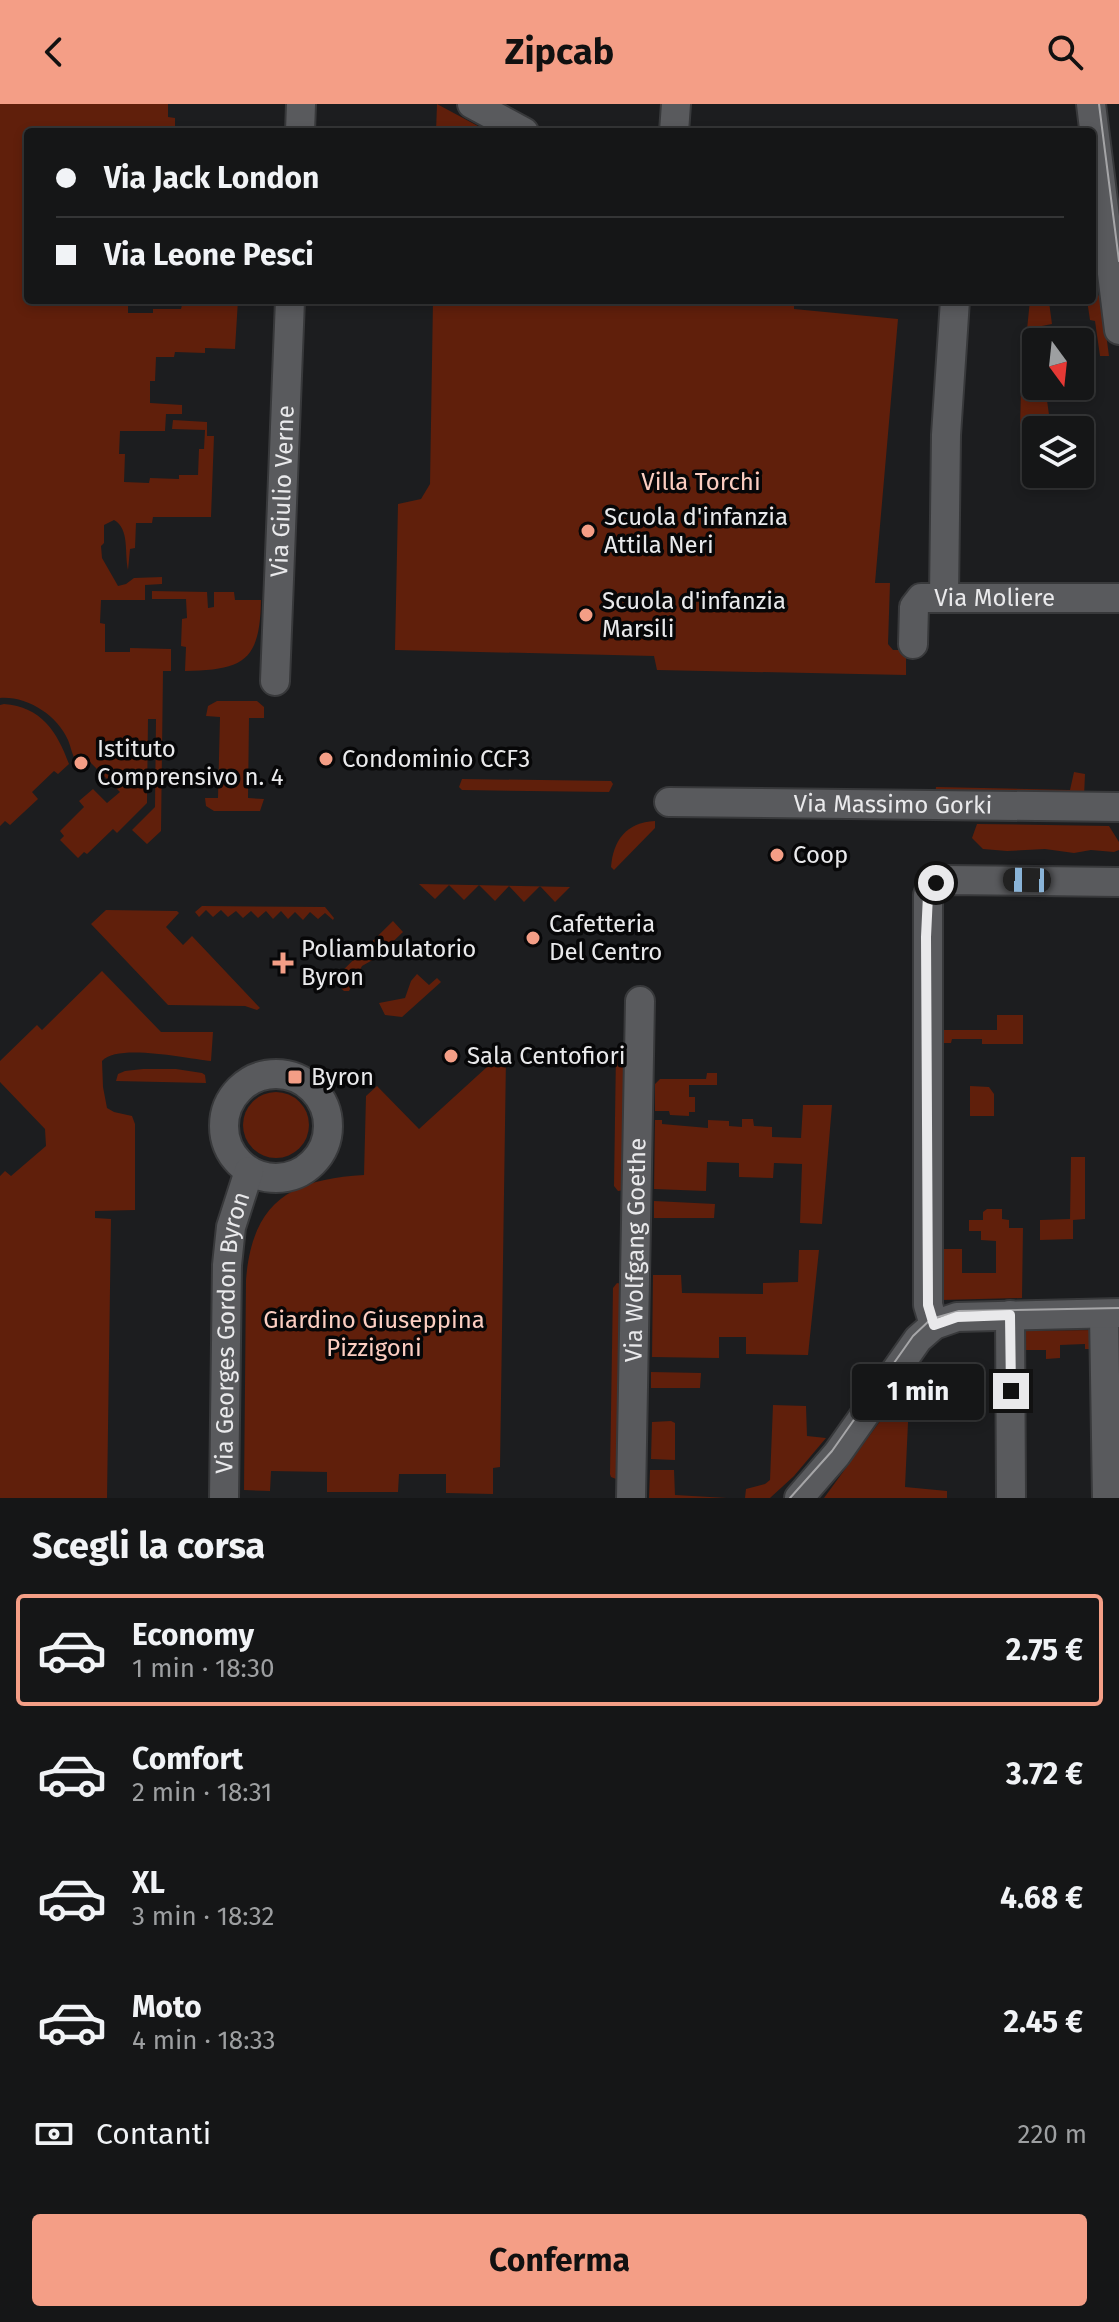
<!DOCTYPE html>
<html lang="it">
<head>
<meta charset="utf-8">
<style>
	:root { --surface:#151617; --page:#1e1f20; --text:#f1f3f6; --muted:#9d9fa1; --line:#343536; --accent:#f49e86 }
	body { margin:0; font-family:"Fira Sans",sans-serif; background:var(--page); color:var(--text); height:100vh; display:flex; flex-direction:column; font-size:30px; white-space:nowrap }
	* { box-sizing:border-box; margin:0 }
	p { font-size:26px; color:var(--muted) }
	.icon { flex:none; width:44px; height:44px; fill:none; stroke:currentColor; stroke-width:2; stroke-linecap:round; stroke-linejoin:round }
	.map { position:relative; height:1394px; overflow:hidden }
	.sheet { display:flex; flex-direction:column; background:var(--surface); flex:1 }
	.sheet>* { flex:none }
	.banner { position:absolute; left:24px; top:24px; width:1072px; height:176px; border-radius:8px; box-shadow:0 4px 12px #0003,0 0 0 2px var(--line); display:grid; align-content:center; height:176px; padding:0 32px; background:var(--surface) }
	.needle { width:52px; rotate:165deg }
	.tools { position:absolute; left:1022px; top:224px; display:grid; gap:16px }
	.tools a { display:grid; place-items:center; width:72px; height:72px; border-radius:8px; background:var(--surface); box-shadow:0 4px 12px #0003,0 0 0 2px var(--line); font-size:40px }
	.end { position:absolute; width:36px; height:36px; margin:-18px; border:10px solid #e9e9eb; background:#111; box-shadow:0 0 0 4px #111 }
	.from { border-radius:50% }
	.bubble { position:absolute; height:56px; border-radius:8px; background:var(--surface); box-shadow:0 4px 12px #0003,0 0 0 2px var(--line); font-size:26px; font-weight:700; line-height:56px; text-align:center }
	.car { position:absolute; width:24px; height:48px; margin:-24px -12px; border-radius:10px; box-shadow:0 0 6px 2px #0007; background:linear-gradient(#222 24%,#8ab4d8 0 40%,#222 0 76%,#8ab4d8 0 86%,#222 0) }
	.banner b { display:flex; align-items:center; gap:28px; height:76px; font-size:30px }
	.banner b+b { border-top:2px solid var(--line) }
	.banner i { width:20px; height:20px; background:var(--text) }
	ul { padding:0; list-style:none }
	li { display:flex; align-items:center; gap:24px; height:112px; margin:0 16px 12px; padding:0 16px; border:4px solid transparent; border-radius:8px }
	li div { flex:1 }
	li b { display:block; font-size:30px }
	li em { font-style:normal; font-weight:700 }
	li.selected { border-color:var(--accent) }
	li>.icon { width:72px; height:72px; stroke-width:1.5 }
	h2 { padding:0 32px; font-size:36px; line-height:96px }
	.pay { display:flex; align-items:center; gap:20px; height:88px; padding:0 32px; font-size:30px }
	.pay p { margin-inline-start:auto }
	.cta { display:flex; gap:16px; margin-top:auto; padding:16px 32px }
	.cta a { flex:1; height:92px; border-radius:8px; background:var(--accent); color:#111; font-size:32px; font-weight:700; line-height:92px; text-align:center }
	header { display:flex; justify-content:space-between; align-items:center; height:104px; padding:0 32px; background:var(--accent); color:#111; font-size:36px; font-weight:700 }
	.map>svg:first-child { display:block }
</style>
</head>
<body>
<header><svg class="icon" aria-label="back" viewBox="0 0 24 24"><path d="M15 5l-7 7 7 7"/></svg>Zipcab<svg class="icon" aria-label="search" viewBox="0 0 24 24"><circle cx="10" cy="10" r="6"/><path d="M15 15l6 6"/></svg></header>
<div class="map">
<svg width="1119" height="1394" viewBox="0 0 1119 1394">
	<rect width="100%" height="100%" fill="#1c1d1f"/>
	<g fill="#601f0b">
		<path d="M 0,0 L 168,0 L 168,13 L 175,14 L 175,28 L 28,28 L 28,196 L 128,196 L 128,209 L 153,209 L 153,205 L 181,205 L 182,201 L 207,201 L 207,196 L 238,196 L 235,245 L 205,244 L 205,249 L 175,248 L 174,253 L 156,253 L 155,277 L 150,277 L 150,299 L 182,301 L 182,310 L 166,310 L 165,327 L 120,327 L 119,350 L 125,350 L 124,378 L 149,379 L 150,374 L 179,375 L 179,371 L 198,371 L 199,345 L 204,345 L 205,326 L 172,325 L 173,316 L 207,318 L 207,332 L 214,332 L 211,413 L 153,413 L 152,419 L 136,419 L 135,444 L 130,445 L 128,466 C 124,449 130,425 114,416 L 104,421 L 104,439 L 101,442 L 102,454 L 118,482 L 126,480 L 134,474 L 162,473 L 162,480 L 145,481 L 145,496 L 101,496 L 100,519 L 105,520 L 105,548 L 130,548 L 130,544 L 171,545 L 171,567 L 163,567 L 161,727 L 147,740 L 132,726 L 155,703 L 156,615 L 148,615 L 147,699 L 117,729 L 113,725 L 87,750 L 84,748 L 78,754 L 60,736 L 64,732 L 60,727 L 84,703 L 79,697 L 93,685 L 107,699 L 120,688 L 90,658 L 82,665 C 73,657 72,646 68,636 C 57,611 27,592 0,594 Z"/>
		<polygon points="437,0 489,28 436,28"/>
		<polygon points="1092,145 1096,151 1100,183 1097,185 1097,191 1101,192 1109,252 1100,252 1095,217 1090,216 1087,196 1092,196"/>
		<polygon points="433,196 794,196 794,205 898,215 875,479 890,479 888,540 893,546 906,546 906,571 657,566 654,552 395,546 398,400 421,395 430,380"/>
		<polygon points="1030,196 1062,196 1049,198 1052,220 1037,223 1039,238 1036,238 1036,282 1045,282 1051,325 1020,325 1021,285"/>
		<path d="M 152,487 L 207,488 L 208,504 L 214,503 L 214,488 L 234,488 L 235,496 L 261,496 C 260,557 244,566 185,567 L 186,543 L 181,542 L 182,515 L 187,514 L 186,495 L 152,495 Z"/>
		<polygon points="217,597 257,597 264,603 264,614 249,614 248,694 264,695 260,707 214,707 206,702 205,694 218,694 220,613 206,612 208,602"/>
		<path d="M 4,600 C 41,603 57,627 69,660 L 58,670 L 54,667 L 32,688 L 38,695 L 10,721 L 5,717 L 0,722 L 0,601 Z"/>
		<polygon points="1074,668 1085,670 1084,693 935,691 936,683 1070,686"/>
		<polygon points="462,675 611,677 613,680 609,688 462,686 459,683"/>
		<path d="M 655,717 L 655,724 L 614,766 L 611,763 C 613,737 626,718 655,717 Z"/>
		<polygon points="977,720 1109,722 1119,738 1119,746 1114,748 1091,746 1074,749 1045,745 1007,747 983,745 972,734"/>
		<polygon points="419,780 570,783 555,798 540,782 524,798 509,782 495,797 479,781 464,796 449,781 435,795"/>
		<polygon points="202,802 325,803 334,814 333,816 325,809 318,815 310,808 303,816 295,808 288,815 281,807 273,815 266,807 258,814 251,807 243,814 236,807 228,813 221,806 213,813 206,806 199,813 195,808"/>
		<polygon points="106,806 177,807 179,809 166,823 183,841 192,832 260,904 257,906 245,902 168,901 91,820"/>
		<polygon points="393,817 403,828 376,854 362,862 349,887 344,887 333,876"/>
		<path d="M 102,867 L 161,928 L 213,928 L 211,957 C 188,955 118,939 102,957 L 103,983 L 107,1004 L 114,1008 L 132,1012 L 135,1020 L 135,1106 L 95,1107 L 95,1114 L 111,1115 L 107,1394 L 0,1394 L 0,1072 L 5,1067 L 11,1072 L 46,1042 L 45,1025 L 0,978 L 0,957 L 37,921 L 42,926 Z"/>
		<polygon points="417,870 429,881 437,874 441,878 402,913 385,911 379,899 405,894 411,877"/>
		<polygon points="997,911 1023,911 1023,940 982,940 982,935 952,935 951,939 940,939 940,926 997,926"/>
		<polygon points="624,942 626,944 624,1086 618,1087 614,1082 616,948 620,943"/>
		<path d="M 499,952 L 506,953 L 500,1363 L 493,1364 L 493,1390 L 446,1389 L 446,1370 L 399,1370 L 398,1388 L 327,1388 L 327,1368 L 271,1367 L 270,1387 L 244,1386 L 246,1176 C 252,1098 291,1075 364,1071 L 366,992 L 377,982 L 419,1025 Z"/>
		<polygon points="143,965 176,965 202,969 205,971 206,979 116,977 118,970 125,967"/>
		<polygon points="707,969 717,969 717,981 689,981 689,993 695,993 695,1008 689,1008 689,1012 670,1011 669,1007 655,1007 655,980 660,975 706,975"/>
		<polygon points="970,982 989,983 994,990 994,1012 970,1012"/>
		<circle cx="276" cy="1021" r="33"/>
		<polygon points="803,1001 832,1001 822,1120 800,1119 802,1060 774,1059 773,1074 739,1073 739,1059 707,1058 706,1087 654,1085 655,1016 662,1016 662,1020 708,1024 708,1016 729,1017 729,1022 742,1023 742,1015 753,1015 754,1022 772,1023 772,1033 801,1034"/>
		<polygon points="1071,1053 1085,1053 1085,1115 1073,1116 1073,1135 1040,1136 1040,1116 1070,1115"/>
		<polygon points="654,1097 715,1100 714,1114 654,1114"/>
		<polygon points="987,1105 1002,1105 1002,1115 1009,1116 1009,1124 1023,1124 1022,1194 941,1196 940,1145 962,1145 962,1169 996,1169 996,1137 981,1136 981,1127 969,1127 969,1116 983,1116 983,1108"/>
		<polygon points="799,1146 819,1146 808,1251 746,1250 746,1233 719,1233 719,1254 652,1253 653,1171 681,1171 682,1189 763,1190 763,1179 798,1178"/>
		<polygon points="617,1179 622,1180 619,1374 616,1375 611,1373 610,1370 613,1184"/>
		<polygon points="1096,1226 1096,1245 1085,1245 1085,1240 1060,1241 1060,1254 1046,1255 1046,1246 1020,1246 1020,1227"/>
		<polygon points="651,1268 701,1269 700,1284 651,1284"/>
		<polygon points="910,1276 905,1383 947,1387 947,1394 824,1394"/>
		<polygon points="773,1301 806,1302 807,1332 826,1334 794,1372 770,1394 745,1394 746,1385 765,1380 770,1376"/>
		<polygon points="671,1317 675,1319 675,1356 651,1355 652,1318"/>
		<polygon points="650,1366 674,1366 675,1391 727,1394 649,1394"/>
	</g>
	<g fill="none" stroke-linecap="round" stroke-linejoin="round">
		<defs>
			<g id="minor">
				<polyline points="472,0 524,28"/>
				<polyline points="1091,0 1119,226"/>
				<polyline points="300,28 301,0"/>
				<polyline points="674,28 676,0"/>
				<polyline points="944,493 946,331 955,196"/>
				<path id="s1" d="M 913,540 L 914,503 L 921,494 L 1119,494"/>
				<path id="s2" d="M 275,577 L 290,196"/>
				<path id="s3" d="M 669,698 L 1119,703"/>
				<circle cx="276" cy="1022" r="52"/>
				<polyline points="1104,1210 1107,1394"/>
				<polyline points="1010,1211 1011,1394"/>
				<polyline points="934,1221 928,1201 928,791 932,782 944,776 1119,778"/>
				<path id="s4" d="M 224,1394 L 227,1161 L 231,1123 L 249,1067"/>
				<path id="s5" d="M 631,1394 L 640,897"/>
				<polyline points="799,1394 837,1350 918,1235 934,1221 957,1213 1119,1209"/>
			</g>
		</defs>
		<use href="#minor" stroke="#38393b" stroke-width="32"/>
		<use href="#minor" stroke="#595a5d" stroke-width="28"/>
		<g stroke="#a6a6a8" stroke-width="2">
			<polyline points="1099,0 1119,157"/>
			<polyline points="790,1394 832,1347 913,1232 931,1215 959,1207 1119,1204"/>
		</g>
	</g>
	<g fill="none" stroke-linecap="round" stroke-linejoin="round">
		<polyline stroke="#e9e9eb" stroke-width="10" points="936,779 928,791 926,833 928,1201 934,1221 957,1213 1010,1211 1011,1287"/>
	</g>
	<g fill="#f49e86" stroke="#070708" stroke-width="3">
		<circle cx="588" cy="427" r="8"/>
		<circle cx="586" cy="511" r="8"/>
		<circle cx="326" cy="655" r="8"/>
		<circle cx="81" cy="659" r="8"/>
		<circle cx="777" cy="751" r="8"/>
		<circle cx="533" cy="834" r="8"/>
		<path d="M279 847h8v8h8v8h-8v8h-8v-8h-8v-8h8z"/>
		<circle cx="451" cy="952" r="8"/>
		<rect x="287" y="965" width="16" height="16" rx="4"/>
	</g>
	<g text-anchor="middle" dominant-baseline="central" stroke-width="7" stroke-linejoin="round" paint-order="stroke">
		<g font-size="24" fill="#fccec1" stroke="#070708">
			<text x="701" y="378">Villa Torchi</text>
			<text x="374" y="1216">Giardino Giuseppina<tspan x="374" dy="28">Pizzigoni</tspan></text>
		</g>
		<g font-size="24" fill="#e9e9eb" stroke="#070708">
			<text stroke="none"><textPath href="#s2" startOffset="190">Via Giulio Verne</textPath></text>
			<text stroke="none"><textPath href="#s1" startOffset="122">Via Moliere</textPath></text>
			<text stroke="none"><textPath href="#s3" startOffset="224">Via Massimo Gorki</textPath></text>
			<text stroke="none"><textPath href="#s5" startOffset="248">Via Wolfgang Goethe</textPath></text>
			<text stroke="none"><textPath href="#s4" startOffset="166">Via Georges Gordon Byron</textPath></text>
		</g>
		<g font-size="24" fill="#e9e9eb" stroke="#070708" text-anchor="start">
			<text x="604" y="413">Scuola d'infanzia<tspan x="604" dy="28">Attila Neri</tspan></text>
			<text x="602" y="497">Scuola d'infanzia<tspan x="602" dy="28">Marsili</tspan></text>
			<text x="97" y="645">Istituto<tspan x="97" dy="28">Comprensivo n. 4</tspan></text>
			<text x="342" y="655">Condominio CCF3</text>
			<text x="793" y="751">Coop</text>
			<text x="549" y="820">Cafetteria<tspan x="549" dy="28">Del Centro</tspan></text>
			<text x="301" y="845">Poliambulatorio<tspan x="301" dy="28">Byron</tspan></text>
			<text x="467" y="952">Sala Centofiori</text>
			<text x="311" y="973">Byron</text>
		</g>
	</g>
</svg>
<div class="tools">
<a><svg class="needle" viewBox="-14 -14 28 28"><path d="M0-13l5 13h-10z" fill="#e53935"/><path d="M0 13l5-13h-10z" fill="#9d9fa1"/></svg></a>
<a><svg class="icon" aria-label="layers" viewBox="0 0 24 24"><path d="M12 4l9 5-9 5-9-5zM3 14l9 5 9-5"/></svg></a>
</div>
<i class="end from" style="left:936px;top:779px"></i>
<i class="end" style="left:1011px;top:1287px"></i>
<div class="bubble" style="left:852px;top:1260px;width:132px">1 min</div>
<i class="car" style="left:1027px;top:776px;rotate:271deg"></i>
<div class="banner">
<b><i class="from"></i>Via Jack London</b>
<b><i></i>Via Leone Pesci</b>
</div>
</div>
<section class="sheet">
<h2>Scegli la corsa</h2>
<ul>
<li class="selected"><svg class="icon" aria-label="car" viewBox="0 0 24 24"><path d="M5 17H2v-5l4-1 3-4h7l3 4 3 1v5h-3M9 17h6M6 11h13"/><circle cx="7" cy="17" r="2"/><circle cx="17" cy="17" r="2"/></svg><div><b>Economy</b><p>1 min · 18:30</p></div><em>2.75 €</em></li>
<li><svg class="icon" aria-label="car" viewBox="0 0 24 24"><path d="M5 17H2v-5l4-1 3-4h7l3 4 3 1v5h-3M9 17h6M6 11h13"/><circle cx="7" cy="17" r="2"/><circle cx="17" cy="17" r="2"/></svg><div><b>Comfort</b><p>2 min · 18:31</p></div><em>3.72 €</em></li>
<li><svg class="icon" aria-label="car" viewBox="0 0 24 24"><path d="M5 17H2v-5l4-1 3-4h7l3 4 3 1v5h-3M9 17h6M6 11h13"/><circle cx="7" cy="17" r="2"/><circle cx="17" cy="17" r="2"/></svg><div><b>XL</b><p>3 min · 18:32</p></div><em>4.68 €</em></li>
<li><svg class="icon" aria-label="car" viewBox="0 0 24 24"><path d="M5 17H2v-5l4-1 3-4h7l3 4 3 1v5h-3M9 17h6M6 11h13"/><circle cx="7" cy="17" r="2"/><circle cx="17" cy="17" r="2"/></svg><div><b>Moto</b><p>4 min · 18:33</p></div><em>2.45 €</em></li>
</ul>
<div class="pay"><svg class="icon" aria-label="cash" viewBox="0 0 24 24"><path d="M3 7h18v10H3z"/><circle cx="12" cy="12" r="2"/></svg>Contanti<p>220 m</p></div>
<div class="cta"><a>Conferma</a></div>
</section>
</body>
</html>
